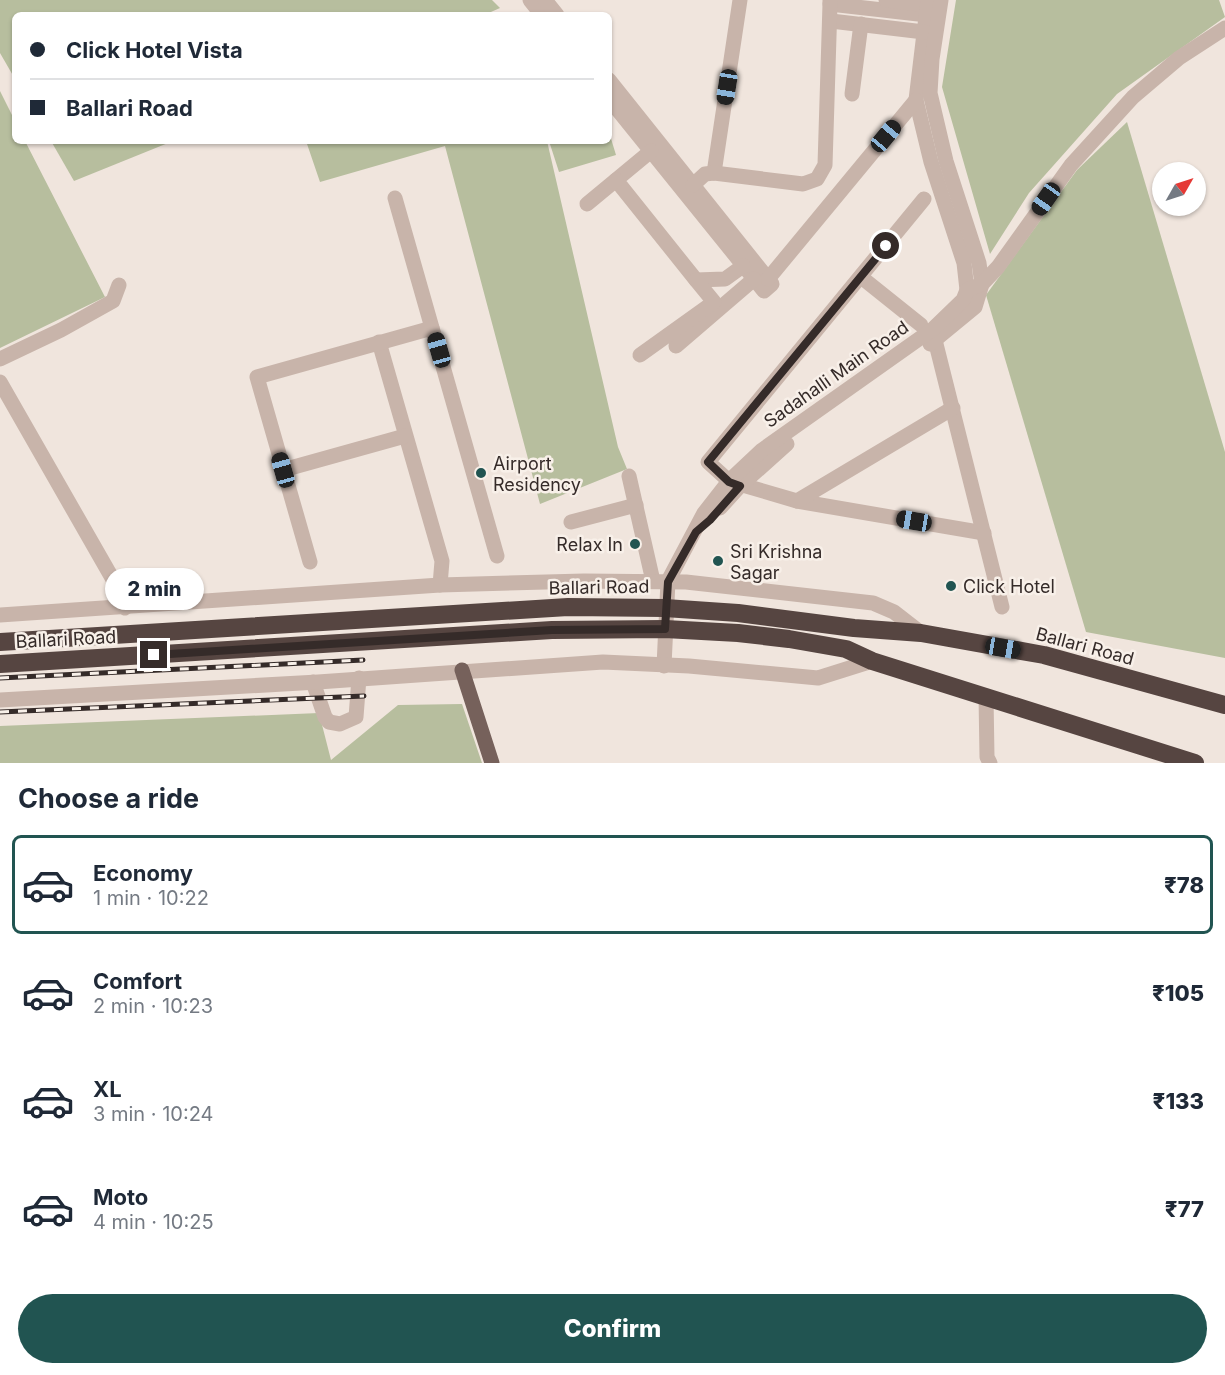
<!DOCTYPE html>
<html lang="en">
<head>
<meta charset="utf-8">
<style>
	:root { --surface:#fff; --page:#f2f2f3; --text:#1f2937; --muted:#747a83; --line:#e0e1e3; --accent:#215451 }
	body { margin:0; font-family:Inter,sans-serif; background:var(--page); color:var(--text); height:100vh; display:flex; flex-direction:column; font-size:22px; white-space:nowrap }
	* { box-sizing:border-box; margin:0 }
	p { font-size:20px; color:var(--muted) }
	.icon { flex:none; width:33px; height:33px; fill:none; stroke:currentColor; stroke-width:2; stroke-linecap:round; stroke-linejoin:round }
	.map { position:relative; height:763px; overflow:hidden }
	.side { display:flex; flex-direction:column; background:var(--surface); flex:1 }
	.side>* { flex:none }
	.top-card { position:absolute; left:12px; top:12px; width:600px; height:132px; border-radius:9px; box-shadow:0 2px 4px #0004; display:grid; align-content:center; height:132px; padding:0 18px; background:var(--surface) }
	.needle { width:39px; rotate:51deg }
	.controls { position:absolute; left:1152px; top:162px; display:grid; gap:12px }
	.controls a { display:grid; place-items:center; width:54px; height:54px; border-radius:50%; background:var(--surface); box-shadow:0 2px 4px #0004; font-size:30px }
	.end { position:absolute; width:27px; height:27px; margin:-14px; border:8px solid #352b29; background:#fff; box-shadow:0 0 0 3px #fff }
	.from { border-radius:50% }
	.bubble { position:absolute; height:42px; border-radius:21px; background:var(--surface); box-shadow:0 2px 4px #0004; font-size:20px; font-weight:800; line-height:42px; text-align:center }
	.car { position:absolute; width:18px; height:36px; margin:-18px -9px; border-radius:8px; box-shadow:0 0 4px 2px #0007; background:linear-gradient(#222 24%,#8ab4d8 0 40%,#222 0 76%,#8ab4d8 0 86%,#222 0) }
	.top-card b { display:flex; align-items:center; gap:21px; height:57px; font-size:22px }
	.top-card b+b { border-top:2px solid var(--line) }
	.top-card i { width:15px; height:15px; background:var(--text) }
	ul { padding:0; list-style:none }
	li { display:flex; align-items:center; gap:18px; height:99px; margin:0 12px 9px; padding:0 6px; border:3px solid transparent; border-radius:9px }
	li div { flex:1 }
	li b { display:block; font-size:22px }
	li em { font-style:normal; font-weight:800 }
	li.on { border-color:var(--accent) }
	li>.icon { width:54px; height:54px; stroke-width:1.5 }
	h2 { padding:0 18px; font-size:27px; line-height:72px }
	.cta { display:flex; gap:12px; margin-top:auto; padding:12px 18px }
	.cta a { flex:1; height:69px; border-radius:36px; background:var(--accent); color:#fff; font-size:24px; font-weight:800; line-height:69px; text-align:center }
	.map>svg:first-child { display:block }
</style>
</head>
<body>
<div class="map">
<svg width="1225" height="763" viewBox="0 0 1225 763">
	<rect width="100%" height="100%" fill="#f0e5dd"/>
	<g fill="#b7be9e">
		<polygon points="0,0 492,0 500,8 484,15 15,15 15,79 0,53"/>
		<polygon points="956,0 1219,0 1225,17 1117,94 1029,193 990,254 942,87"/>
		<polygon points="0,91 15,121 15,141 25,141 105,297 0,348"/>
		<polygon points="1127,122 1225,452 1225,658 1086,632 986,295 1077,170"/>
		<polygon points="609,132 616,155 559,172 549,141 609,141"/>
		<polygon points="51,141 173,141 74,181"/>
		<polygon points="306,141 547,141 618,447 627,469 540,504 445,146 320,182"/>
		<polygon points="462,704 482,763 0,763 0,726 319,713 331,760 398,705"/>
	</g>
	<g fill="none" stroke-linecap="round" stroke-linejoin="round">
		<g stroke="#c8b4aa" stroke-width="15">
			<polyline points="530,0 542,15"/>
			<polyline points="545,0 557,15"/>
			<polyline points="830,0 830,4 927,15"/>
			<polyline points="886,0 927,5"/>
			<polyline points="928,0 916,100 931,162 964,263 967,290"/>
			<polyline points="831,21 924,32"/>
			<polyline points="609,80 772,284 764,291 609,99"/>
			<polyline points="852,94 861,24"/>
			<polyline points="651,151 616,180 696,280 725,279 743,266"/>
			<polyline points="714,173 740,0"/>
			<polyline points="693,185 705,174 714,173 803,184 817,179 825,165 830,4"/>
			<polyline points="395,198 497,556"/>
			<polyline points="924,199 708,462 729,481 797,501 984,533"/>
			<polyline points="587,204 616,180"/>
			<polyline points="861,277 921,325"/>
			<polyline points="768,279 916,100"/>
			<polyline points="935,340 1002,607"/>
			<polyline points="379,342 442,561 440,585"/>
			<polyline points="930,344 975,307 982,284 979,263 946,161 930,93 932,59 941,0"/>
			<polyline points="676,346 754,279"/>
			<polyline points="640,355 714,302 696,280"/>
			<polyline points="0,359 61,330 113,301 119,285"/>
			<polyline points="0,382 115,583 125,608"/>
			<polyline points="283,470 405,436"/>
			<polyline points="629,476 653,581"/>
			<polyline points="797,501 953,408"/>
			<polyline points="720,508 740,486 787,444"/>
			<polyline points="571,522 636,505"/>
			<polyline points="310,562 257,377 432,328"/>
			<polyline points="0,615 440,585 584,581 686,582 873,603 894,612 921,633"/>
			<polyline points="664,666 668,581 704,513 729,481 762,450 933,329 963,300 967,290 982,284 998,267 1071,165 1133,97 1179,58 1225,28"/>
			<polyline points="313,682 325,717 329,722 340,724 356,717 359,678"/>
			<polyline points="986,696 987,757 990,763"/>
			<polyline points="0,700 318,682 603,662 689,666 818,678 872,661"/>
		</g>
		<polyline stroke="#76615b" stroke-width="15" points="462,670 492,763"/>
		<g stroke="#564541" stroke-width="18">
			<polyline points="0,642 568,607 665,608 738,613 854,628 921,633 1044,655 1225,705"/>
			<polyline points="0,664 552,630 665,629 738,633 789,639 846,649 872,661 1195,763"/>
		</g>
		<defs>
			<g id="rail">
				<polyline points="0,678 363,660"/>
				<polyline points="0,712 364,696"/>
			</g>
		</defs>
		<use href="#rail" stroke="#352b29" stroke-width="5"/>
		<use href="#rail" stroke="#f8f0e9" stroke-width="3" stroke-dasharray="9" stroke-linecap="butt"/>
	</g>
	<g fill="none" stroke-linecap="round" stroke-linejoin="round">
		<polyline stroke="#352b29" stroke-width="8" points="154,655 552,630 665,629 668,582 696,532 710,520 740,486 729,482 708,462 886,246"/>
	</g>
	<g fill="#215451" stroke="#f8f0e9" stroke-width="2">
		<circle cx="481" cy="473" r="6"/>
		<circle cx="635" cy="544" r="6"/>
		<circle cx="718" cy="561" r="6"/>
		<circle cx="951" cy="586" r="6"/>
	</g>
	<g text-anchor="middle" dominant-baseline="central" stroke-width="5" stroke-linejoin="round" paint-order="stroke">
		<g font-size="18" fill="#352b29" stroke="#f8f0e9">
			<text transform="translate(836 374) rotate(-35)">Sadahalli Main Road</text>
			<text transform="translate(599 587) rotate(-1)">Ballari Road</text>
			<text transform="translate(66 639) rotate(-3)">Ballari Road</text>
			<text transform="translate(1085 646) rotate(15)">Ballari Road</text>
		</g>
		<g font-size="18" fill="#352b29" stroke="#f8f0e9" text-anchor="start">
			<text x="493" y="463">Airport<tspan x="493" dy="21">Residency</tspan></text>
			<text x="623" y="544" text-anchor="end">Relax In</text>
			<text x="730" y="551">Sri Krishna<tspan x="730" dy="21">Sagar</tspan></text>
			<text x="963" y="586">Click Hotel</text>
		</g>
	</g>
</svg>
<div class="controls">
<a><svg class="needle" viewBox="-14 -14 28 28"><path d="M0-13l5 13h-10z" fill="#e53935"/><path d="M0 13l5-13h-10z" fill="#747a83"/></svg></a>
</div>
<i class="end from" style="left:886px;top:246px"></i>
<i class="end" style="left:154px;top:655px"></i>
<div class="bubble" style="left:105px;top:568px;width:99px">2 min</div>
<i class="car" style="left:727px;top:87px;rotate:189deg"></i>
<i class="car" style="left:886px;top:136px;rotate:40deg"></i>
<i class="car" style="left:1046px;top:199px;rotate:215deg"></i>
<i class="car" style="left:439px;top:350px;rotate:344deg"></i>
<i class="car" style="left:283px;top:470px;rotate:344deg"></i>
<i class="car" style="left:914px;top:521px;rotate:280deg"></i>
<i class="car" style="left:1003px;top:648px;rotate:100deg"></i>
<div class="top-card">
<b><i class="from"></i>Click Hotel Vista</b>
<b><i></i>Ballari Road</b>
</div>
</div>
<section class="side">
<h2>Choose a ride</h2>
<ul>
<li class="on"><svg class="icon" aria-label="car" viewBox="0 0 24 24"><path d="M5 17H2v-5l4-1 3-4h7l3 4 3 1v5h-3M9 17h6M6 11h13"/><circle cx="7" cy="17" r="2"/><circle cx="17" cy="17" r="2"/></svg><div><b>Economy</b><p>1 min · 10:22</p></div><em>₹78</em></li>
<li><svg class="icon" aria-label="car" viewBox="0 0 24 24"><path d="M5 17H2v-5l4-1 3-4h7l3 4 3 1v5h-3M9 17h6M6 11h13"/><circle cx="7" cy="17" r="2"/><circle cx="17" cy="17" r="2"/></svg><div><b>Comfort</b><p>2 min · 10:23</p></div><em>₹105</em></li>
<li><svg class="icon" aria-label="car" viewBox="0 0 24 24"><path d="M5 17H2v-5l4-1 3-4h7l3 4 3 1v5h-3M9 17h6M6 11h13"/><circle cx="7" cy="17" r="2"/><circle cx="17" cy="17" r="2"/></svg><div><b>XL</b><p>3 min · 10:24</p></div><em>₹133</em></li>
<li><svg class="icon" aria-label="car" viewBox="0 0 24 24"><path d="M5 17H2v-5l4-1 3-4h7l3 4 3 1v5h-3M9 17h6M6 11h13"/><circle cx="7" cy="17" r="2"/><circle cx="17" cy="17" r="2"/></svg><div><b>Moto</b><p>4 min · 10:25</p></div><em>₹77</em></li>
</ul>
<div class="cta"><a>Confirm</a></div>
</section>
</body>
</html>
